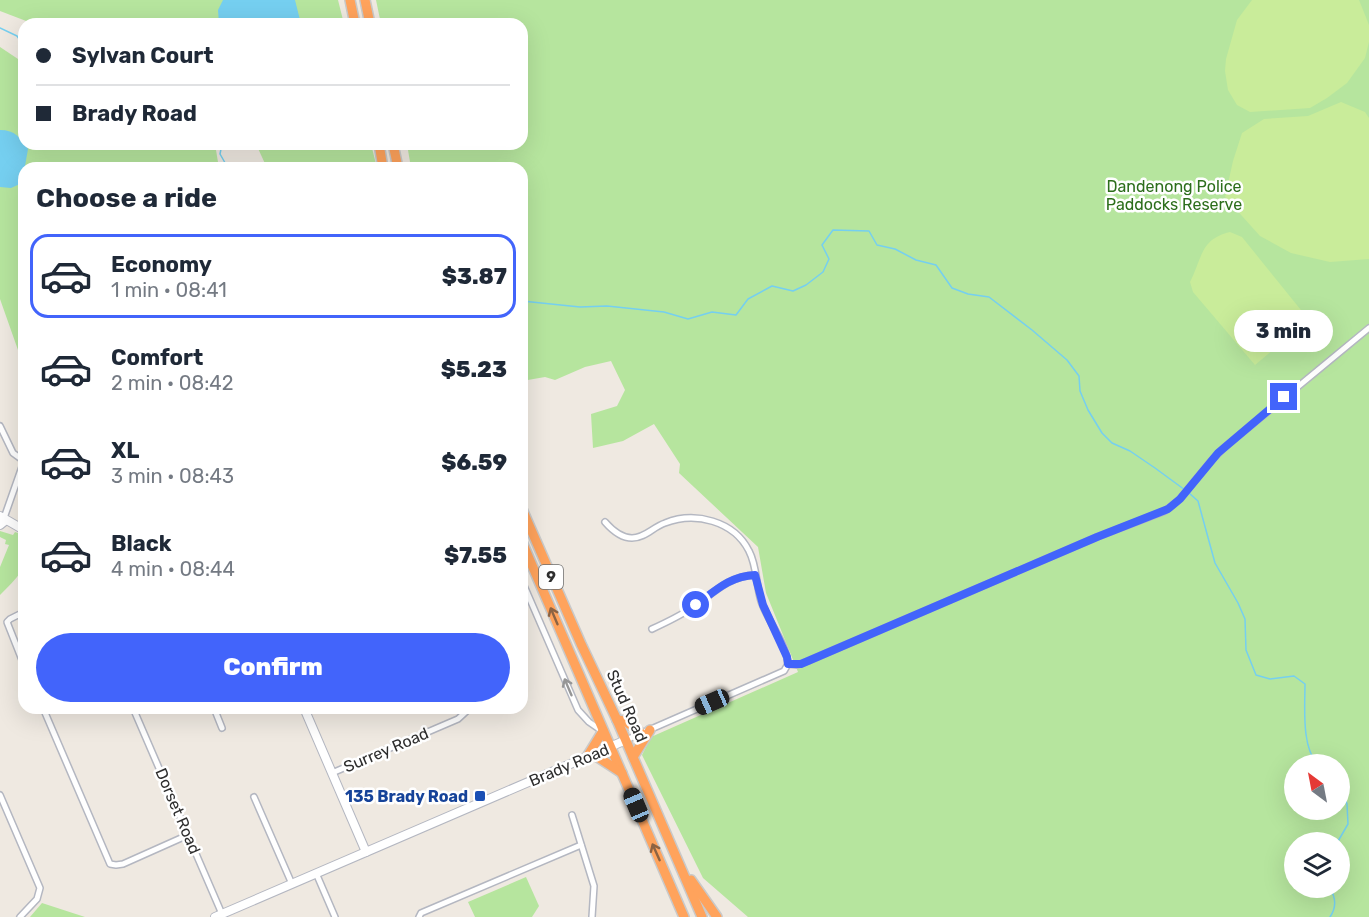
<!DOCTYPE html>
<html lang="en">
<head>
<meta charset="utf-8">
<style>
	:root { --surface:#fff; --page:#f6f6f7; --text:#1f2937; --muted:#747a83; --line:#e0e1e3; --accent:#4264fb }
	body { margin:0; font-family:Rubik,sans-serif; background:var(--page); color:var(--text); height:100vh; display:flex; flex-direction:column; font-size:22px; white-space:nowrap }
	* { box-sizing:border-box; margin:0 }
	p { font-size:20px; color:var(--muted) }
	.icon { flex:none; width:33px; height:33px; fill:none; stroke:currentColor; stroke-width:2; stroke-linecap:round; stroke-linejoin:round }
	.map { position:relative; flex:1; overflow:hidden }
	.sheet { position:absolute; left:18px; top:162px; width:510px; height:552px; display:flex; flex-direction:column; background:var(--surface); border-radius:18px; box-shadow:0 6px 24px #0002 }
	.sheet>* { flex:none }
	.hud { position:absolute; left:18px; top:18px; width:510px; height:132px; border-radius:18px; box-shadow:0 6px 24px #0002; display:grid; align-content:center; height:132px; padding:0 18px; background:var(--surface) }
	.needle { width:39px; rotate:328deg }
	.tools { position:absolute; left:1284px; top:754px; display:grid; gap:12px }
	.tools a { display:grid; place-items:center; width:66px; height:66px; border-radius:50%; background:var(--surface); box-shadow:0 6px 24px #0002; font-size:30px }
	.end { position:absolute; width:27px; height:27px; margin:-14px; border:8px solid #4264fb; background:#fff; box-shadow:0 0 0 3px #fff }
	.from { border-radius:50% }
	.bubble { position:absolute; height:42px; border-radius:21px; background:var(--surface); box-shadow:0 6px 24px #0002; font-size:20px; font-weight:800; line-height:42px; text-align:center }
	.car { position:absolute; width:18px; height:36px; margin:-18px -9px; border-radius:8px; box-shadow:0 0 4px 2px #0007; background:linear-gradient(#222 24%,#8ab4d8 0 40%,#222 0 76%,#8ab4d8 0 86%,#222 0) }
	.hud b { display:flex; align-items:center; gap:21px; height:57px; font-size:22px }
	.hud b+b { border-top:2px solid var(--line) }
	.hud i { width:15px; height:15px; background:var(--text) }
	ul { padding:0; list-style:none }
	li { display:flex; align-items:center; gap:18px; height:84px; margin:0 12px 9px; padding:0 6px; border:3px solid transparent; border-radius:18px }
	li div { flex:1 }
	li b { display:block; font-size:22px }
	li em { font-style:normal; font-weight:800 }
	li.active { border-color:var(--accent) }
	li>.icon { width:54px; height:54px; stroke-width:1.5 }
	h2 { padding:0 18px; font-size:27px; line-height:72px }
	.action { display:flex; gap:12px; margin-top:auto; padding:12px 18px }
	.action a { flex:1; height:69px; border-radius:36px; background:var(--accent); color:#fff; font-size:24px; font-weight:800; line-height:69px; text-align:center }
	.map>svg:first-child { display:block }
</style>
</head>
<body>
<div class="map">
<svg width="1369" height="917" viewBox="0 0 1369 917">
	<rect width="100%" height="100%" fill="#efe9e1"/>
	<g fill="#b6e59e" fill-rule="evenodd">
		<polygon points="0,0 338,0 344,24 34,24 0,11"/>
		<path d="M 376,0 L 1369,0 L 1369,917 L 748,917 L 703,878 L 642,755 L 651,737 L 798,672 L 766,593 L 758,547 L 679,473 L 680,464 L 654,424 L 623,441 L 593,448 L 591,414 L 617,406 L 625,390 L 611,361 L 585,367 L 555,380 L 545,377 L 522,381 L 522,168 L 411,168 L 407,144 L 522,144 L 522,24 L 381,24 ZM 1294,765 L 1340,765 L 1340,810 L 1294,810 ZM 1294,843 L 1340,843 L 1340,888 L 1294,888 Z"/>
		<polygon points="0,47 24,63 24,144 215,144 219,168 24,168 24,367 0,299"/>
		<polygon points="256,144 371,144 377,168 267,168"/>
		<path d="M 0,531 L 13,535 L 15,532 L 24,535 C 24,572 26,569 0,595 L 0,567 L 9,545 L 5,544 L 6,540 L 0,537 Z"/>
		<polygon points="526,877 539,906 532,917 475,917 468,902"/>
		<polygon points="42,903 85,917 30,917"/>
	</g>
	<g fill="#c9ec9a">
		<polygon points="1252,0 1359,0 1369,25 1369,42 1365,58 1347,83 1327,98 1310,108 1250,112 1237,105 1228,90 1225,71 1226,59 1237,20"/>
		<polygon points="1341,102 1365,112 1369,118 1369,259 1330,262 1291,253 1260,236 1225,197 1233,161 1242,133 1264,119 1308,116"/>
		<path d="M 1230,232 L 1242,237 L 1309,320 L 1255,365 L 1193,292 L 1190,282 C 1202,259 1200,239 1230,232 Z"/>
	</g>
	<g fill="#75cff0">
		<polygon points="223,0 295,0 301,24 219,24 218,10"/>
		<path d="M 0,130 C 15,130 21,138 28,149 L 22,183 L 11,188 L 0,187 Z"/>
	</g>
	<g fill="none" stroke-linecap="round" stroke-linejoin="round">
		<g stroke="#75cff0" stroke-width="1.5">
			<polyline points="0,28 17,36 24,46"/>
			<polyline points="222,144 220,154 228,168"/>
			<polyline points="522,301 580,307 607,306 664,312 688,319 712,312 736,315 748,299 772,286 793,291 806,285 823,272 829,259 822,245 833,230 869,231 877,245 895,249 916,260 936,265 952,288 968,294 989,297 1032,330 1067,360 1079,376 1080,391 1088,410 1102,433 1112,443 1130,451 1155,468 1185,490"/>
			<path d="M 1189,493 L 1198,501 L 1215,563 L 1238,603 L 1245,619 L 1246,650 L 1256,675 L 1270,679 L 1294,676 L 1305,684 C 1305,706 1301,750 1319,765"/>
			<polyline points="1337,843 1348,824 1347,804 1340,785"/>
			<path d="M 1330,917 C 1337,907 1336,898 1330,888"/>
		</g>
		<defs>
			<g id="street">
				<polyline points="0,426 13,453 24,461"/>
				<polyline points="4,518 24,461"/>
				<path d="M 605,522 C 612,530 621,538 632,538 C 645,538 653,527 665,523 C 695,511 734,521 749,551 C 757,566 756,585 761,601 C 768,622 786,642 788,664"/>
				<polyline points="522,581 578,710 589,722 602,731"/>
				<polyline points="24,612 10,619 7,622 24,665"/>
				<path d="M 652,629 C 665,623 678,617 690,609 C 712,595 727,576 755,575"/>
				<polyline points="788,664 797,665 808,661 1097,537 1165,511 1180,499 1211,461 1226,446 1369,328"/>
				<polyline points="43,708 110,864 116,865 123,864 188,835"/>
				<polyline points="133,708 222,914"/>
				<polyline points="214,708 222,728"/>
				<polyline points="626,740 784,671 788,664"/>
				<polyline points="332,773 458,719 470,708"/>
				<polyline points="0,795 40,888 37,899 20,917"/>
				<polyline points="254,797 292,884"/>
				<polyline points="572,815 594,886 592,917"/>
				<polyline points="316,873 335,917"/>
				<polyline points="419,917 421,913 581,845"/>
			</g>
			<g id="secondary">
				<polyline points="0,516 4,518 5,521 0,525"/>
				<polyline points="5,519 24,530"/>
				<polyline points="304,708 366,852"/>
				<polyline points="215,917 626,740"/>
			</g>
			<g id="highway">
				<polyline points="350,0 355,24"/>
				<polyline points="365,0 370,24"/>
				<polyline points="379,144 383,168"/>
				<polyline points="393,144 398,168"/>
				<polyline points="522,509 581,644 617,720 702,917"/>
				<polyline points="522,542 684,917"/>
				<polyline points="617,720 625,721 641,733"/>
				<polyline points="593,754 622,773"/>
				<polyline points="587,757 603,731"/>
				<polyline points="633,757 650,730"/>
				<polyline points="691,880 717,917"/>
			</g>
		</defs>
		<use href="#street" stroke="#b4b7c1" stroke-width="8"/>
		<use href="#secondary" stroke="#b4b7c1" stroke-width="10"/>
		<use href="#highway" stroke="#c9c9c9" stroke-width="12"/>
		<use href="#street" stroke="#fff" stroke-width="5"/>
		<use href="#secondary" stroke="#fff" stroke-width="8"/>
		<use href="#highway" stroke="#ffa35c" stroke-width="9"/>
	</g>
	<defs><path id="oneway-shaft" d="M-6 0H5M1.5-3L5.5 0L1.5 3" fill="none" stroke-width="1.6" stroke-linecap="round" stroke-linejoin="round" transform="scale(1.5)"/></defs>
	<g stroke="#8c6343">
		<use href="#oneway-shaft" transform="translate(554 616) rotate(-113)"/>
		<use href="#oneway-shaft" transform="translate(656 852) rotate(-114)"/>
	</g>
	<use stroke="#969696" href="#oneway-shaft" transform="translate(568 687) rotate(-113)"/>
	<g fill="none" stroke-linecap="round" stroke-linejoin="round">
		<path stroke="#4264fb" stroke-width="8" d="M 696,605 C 715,591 730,576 755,575 L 763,605 L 787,657 L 788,664 L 801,664 L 1097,537 L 1168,509 L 1180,499 L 1218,453 L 1284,397"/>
	</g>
	<rect fill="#1a4fb4" stroke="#fff" stroke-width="2" x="474" y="790" width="12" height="12" rx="3"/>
	<g text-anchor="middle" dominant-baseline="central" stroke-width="5" stroke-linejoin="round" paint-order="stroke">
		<rect fill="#fff" stroke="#6d6d6d" stroke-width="1.5" x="539" y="565" width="24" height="24" rx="4.5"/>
		<g font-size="15" font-weight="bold" fill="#2e2e2e">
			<text x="551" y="577">9</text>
		</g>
		<g font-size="16" fill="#2c6e1b" stroke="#fff">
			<text x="1174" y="186">Dandenong Police<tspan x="1174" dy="18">Paddocks Reserve</tspan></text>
		</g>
		<g font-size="16" fill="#2e2e2e" stroke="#fff">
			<text transform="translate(627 706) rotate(66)">Stud Road</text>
			<text transform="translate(386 750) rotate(-23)">Surrey Road</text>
			<text transform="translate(569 765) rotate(-23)">Brady Road</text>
			<text transform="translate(178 811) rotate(67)">Dorset Road</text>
		</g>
		<g font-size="16" font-weight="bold" fill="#164399" stroke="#fff" text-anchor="end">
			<text x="468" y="796">135 Brady Road</text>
		</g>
	</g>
</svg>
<div class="tools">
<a><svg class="needle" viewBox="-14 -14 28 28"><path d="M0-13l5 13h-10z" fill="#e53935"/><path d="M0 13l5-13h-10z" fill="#747a83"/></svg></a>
<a><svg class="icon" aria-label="layers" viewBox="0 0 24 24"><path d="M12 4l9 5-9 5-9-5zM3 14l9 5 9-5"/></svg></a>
</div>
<i class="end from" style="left:696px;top:605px"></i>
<i class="end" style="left:1284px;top:397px"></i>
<div class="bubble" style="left:1234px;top:310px;width:99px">3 min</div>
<i class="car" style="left:712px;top:702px;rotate:246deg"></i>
<i class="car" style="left:636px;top:805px;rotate:337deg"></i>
<div class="hud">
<b><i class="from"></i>Sylvan Court</b>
<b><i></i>Brady Road</b>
</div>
<section class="sheet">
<h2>Choose a ride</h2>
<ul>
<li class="active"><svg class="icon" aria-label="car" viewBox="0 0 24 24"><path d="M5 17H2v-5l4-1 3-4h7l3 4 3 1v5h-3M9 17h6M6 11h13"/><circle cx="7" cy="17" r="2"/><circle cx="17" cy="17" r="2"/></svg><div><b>Economy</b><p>1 min · 08:41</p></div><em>$3.87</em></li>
<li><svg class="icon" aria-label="car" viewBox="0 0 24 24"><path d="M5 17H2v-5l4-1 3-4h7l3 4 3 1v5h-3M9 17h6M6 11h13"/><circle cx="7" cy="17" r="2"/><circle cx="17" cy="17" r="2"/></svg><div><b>Comfort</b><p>2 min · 08:42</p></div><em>$5.23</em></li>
<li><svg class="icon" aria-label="car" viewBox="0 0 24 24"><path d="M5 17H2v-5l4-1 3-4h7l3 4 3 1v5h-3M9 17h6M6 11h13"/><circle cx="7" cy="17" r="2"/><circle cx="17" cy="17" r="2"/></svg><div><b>XL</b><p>3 min · 08:43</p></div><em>$6.59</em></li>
<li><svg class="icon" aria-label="car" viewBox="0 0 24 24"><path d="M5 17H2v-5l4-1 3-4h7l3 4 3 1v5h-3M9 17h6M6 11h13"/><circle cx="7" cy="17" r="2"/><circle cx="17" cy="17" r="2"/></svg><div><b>Black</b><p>4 min · 08:44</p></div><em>$7.55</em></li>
</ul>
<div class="action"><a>Confirm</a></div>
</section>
</div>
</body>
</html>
